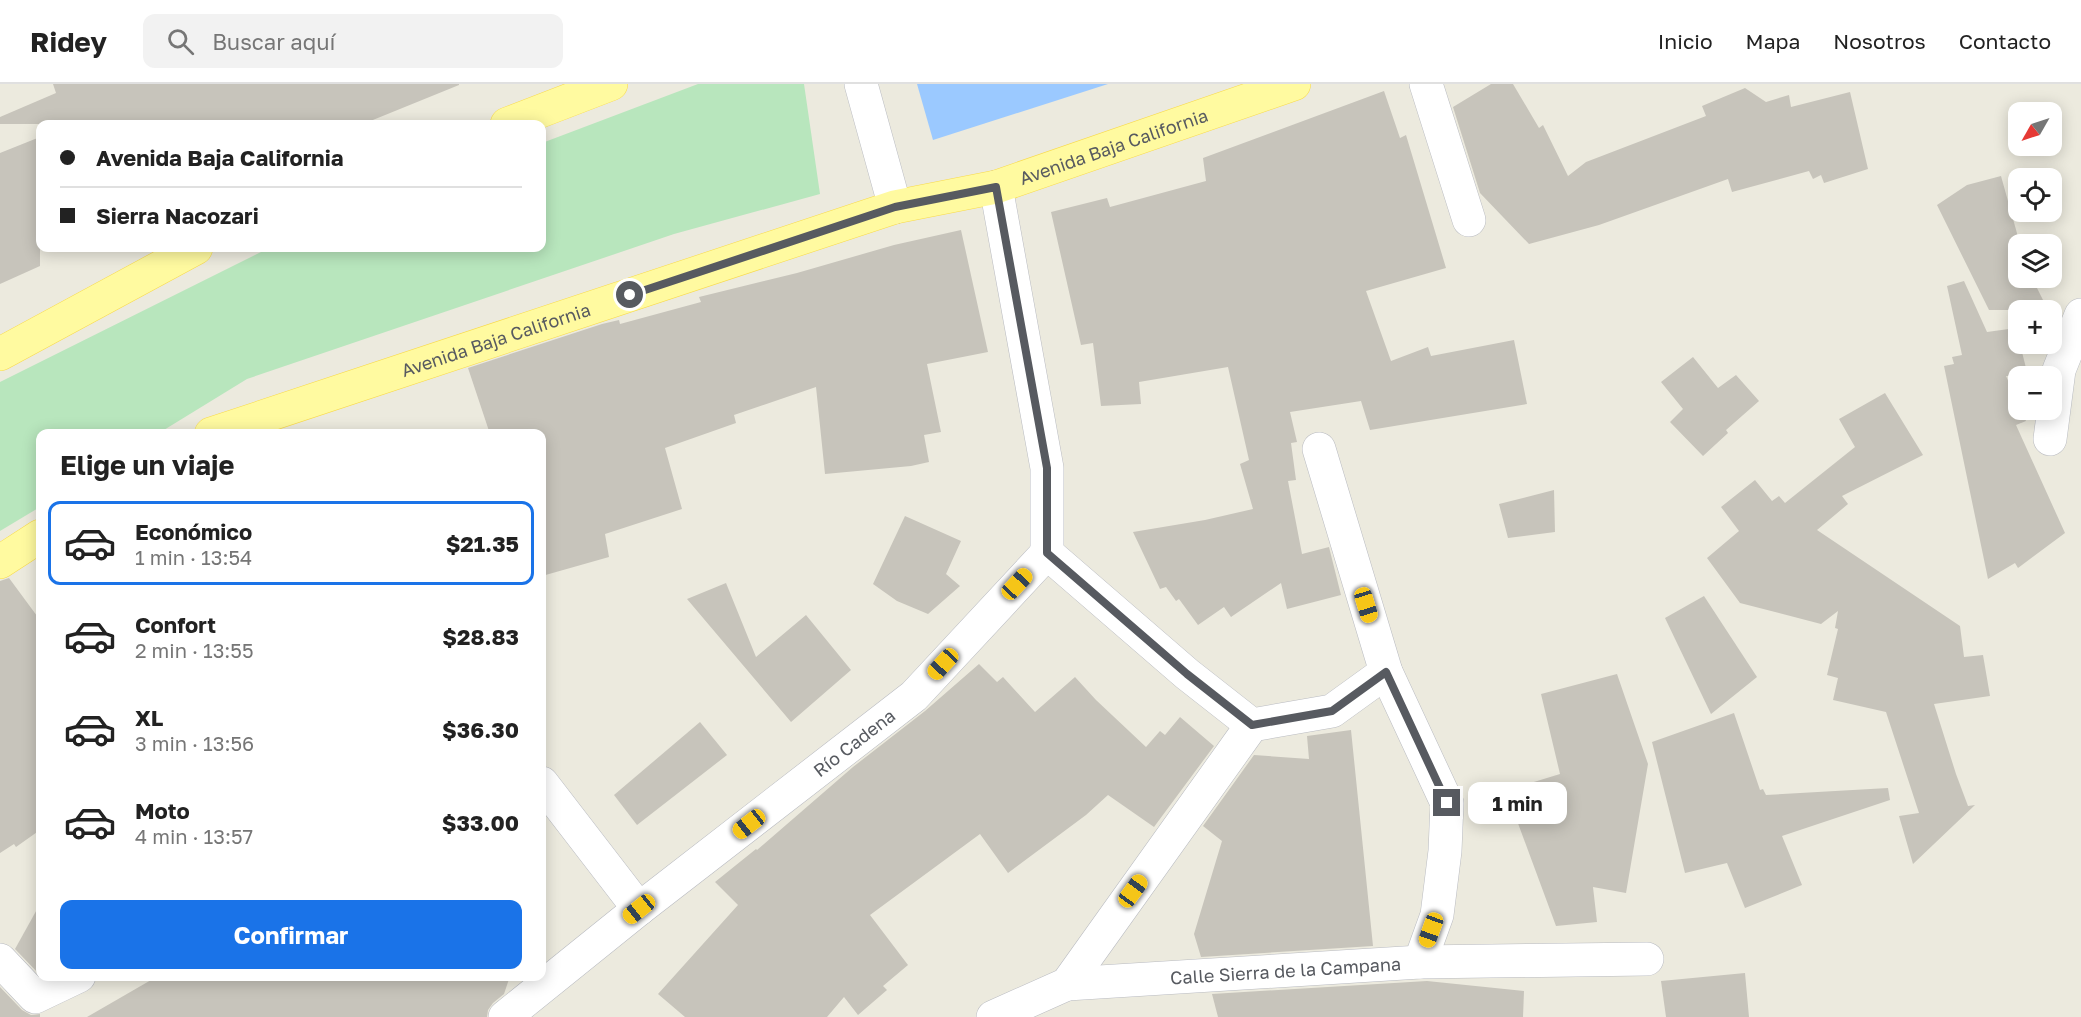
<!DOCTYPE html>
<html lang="es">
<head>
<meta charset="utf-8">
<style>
	:root { --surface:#fff; --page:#f2f2f2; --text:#222; --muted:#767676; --line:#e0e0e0; --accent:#1a73e8 }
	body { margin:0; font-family:"Golos Text",sans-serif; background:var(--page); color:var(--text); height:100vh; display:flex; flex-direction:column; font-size:22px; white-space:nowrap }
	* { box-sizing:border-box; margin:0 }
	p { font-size:20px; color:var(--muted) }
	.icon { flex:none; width:33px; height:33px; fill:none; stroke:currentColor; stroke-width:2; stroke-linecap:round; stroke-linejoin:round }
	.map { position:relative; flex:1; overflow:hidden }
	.sheet { position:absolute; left:36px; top:345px; width:510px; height:552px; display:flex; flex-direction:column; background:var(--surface); border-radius:12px; box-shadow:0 3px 15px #0003 }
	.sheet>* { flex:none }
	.guide { position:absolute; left:36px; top:36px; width:510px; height:132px; border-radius:12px; box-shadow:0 3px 15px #0003; display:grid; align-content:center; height:132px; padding:0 24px; background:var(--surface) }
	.needle { width:39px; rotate:231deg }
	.fabs { position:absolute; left:2008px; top:18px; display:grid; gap:12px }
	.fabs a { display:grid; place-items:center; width:54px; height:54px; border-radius:12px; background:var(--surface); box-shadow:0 3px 15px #0003; font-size:30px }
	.end { position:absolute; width:27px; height:27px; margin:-14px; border:8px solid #575a60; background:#fff; box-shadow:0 0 0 3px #fff }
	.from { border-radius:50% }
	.bubble { position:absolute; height:42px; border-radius:12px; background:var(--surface); box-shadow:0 3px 15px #0003; font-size:20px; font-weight:700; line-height:42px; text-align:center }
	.car { position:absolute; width:18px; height:36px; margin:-18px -9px; border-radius:8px; box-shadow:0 0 4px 2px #0007; background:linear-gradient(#f5c518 24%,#345 0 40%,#f5c518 0 76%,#345 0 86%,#f5c518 0) }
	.guide b { display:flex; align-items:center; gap:21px; height:57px; font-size:22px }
	.guide b+b { border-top:2px solid var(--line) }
	.guide i { width:15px; height:15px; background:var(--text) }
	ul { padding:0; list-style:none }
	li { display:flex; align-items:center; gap:18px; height:84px; margin:0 12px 9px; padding:0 12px; border:3px solid transparent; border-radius:12px }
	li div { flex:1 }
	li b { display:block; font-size:22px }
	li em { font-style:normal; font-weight:700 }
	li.active { border-color:var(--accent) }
	li>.icon { width:54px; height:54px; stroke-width:1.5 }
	h2 { padding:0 24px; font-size:27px; line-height:72px }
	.action { display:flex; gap:12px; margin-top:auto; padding:12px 24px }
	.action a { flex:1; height:69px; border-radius:12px; background:var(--accent); color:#fff; font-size:24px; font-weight:700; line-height:69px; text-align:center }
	header { display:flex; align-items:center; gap:36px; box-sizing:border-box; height:84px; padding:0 30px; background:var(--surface); border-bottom:2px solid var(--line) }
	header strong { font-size:28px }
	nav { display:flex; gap:33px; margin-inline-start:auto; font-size:21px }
	.search { width:420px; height:54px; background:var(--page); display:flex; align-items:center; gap:15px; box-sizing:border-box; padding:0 21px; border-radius:12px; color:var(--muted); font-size:22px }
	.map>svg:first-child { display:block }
</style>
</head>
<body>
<header>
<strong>Ridey</strong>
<div class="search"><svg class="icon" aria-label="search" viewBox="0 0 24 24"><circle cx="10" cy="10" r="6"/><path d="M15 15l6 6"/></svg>Buscar aquí</div>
<nav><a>Inicio</a><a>Mapa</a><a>Nosotros</a><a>Contacto</a></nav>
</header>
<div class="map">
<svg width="2081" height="933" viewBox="0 0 2081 933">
	<rect width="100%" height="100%" fill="#eceade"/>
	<polygon fill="#b8e6bd" points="698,0 804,0 820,110 674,150 247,295 159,349 40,350 40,423 0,447 0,298 269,164 542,164 542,59"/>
	<polygon fill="#9bc9ff" points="917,0 1108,0 933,56"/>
	<g fill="#c7c4bb">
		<polygon points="53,0 459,0 459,1 363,40 0,40 0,33 56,9"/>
		<polygon points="1491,0 1513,0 1539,44 1543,41 1568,92 1586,78 1706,32 1702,22 1745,4 1766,18 1789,11 1791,23 1850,8 1868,85 1824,99 1821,91 1813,95 1809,87 1732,108 1728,95 1599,141 1529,160 1480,109 1453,23"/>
		<polygon points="1384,7 1400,54 1406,51 1446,184 1366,207 1391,277 1428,263 1431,272 1514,256 1527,320 1370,346 1361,317 1290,328 1297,358 1291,359 1296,396 1288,397 1302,470 1329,463 1341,511 1287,525 1281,499 1231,533 1224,523 1198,541 1179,515 1176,517 1166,503 1160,505 1133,448 1205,436 1253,425 1240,380 1249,376 1228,283 1139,298 1141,320 1101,322 1093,259 1081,261 1051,128 1107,114 1110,123 1206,97 1203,74"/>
		<polygon points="40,53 40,182 0,200 0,69"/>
		<polygon points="2001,92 2020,160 2019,194 2032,194 2048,226 1989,226 1937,121 1967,101"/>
		<polygon points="961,146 988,268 927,280 941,348 924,351 929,378 911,382 825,390 816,303 734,331 736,339 665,364 682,425 605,450 609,473 542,492 542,350 490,350 468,284 602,240 619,236 620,240 701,218 699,213 797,189 894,161"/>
		<polygon points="1964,197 1987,248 2016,244 2028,292 2006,292 2019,321 2019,326 2021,326 2026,337 2016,341 2065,449 2018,484 2015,479 1988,495 1944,282 1954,280 1952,273 1962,271 1947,202"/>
		<polygon points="1693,273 1718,304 1736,291 1759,317 1726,346 1728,349 1703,372 1670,338 1683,325 1661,298"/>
		<polygon points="1885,309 1923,371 1842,412 1848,420 1817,446 1960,542 1964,573 1983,571 1990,612 1934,620 1956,690 1968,722 1975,721 1913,780 1899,732 1919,729 1886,628 1833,616 1838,594 1827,591 1838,545 1835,544 1838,527 1821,540 1740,519 1707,474 1739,447 1721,423 1755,396 1772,417 1779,412 1785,419 1855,363 1839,335"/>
		<polygon points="1554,406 1555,448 1508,454 1499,420"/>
		<polygon points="905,432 961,457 946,490 960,502 928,530 897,517 873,500"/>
		<polygon points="9,494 40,536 40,746 16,763 14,760 0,769 0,497"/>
		<polygon points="726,499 756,573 806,531 851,586 791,638 687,515"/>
		<polygon points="1704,512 1757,593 1711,630 1665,534"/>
		<polygon points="979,580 997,598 1003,593 1035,628 1075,593 1096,616 1146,663 1160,647 1165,651 1180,633 1214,662 1154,743 1108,711 1086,731 1008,789 980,750 870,831 908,881 883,902 887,906 858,931 844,913 827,933 685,933 658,910 738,821 715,798 756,765 757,766 853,683 925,627"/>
		<polygon points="1617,590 1648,680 1626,809 1593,803 1597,838 1556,842 1509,715 1520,711 1517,703 1560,690 1541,610"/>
		<polygon points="1734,629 1760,706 1763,705 1766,711 1888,704 1890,716 1782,752 1802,801 1745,824 1727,779 1685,789 1652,658"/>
		<polygon points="700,638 727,671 637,741 614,711"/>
		<polygon points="1351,646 1373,862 1201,873 1194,850 1222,757 1203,742 1254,671 1309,675 1307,652"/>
		<polygon points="40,820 40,890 39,890 15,865"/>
		<polygon points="1745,889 1749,933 1666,933 1661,897"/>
		<polygon points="158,892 510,892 504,910 493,919 488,926 487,933 87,933"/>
		<polygon points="1427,897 1524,907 1523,933 1218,933 1212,910"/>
		<polygon points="0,903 22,926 31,931 40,930 40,933 0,933"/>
	</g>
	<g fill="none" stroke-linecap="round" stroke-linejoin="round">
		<defs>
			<g id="minor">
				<polyline points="861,0 895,123"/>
				<polyline points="1426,0 1469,136"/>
				<polyline points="996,103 1047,384 1047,469 1187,590 1252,641 1332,627 1386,588"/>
				<polyline points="2050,355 2059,286 2081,231"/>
				<polyline points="1319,365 1386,588 1447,719 1445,767 1437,831 1420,878"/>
				<polyline points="542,699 639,825"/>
				<polyline points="0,876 35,913 79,892"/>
				<path id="s1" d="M 1067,900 L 1420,878 L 1647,875"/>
				<path id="s2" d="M 505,933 L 639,825 L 914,612 L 1047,469"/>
				<polyline points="993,933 1067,900 1252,641"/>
			</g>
			<g id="major">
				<polyline points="507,40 611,0"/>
				<polyline points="0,270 196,164"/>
				<path id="s3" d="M 211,350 L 895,123 L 996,103 L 1294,0"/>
				<polyline points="0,478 40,452"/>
			</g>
		</defs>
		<use href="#minor" stroke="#b9bbc1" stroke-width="34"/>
		<use href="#major" stroke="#f9da4a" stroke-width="34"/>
		<use href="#minor" stroke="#fff" stroke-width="33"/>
		<use href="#major" stroke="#fffaa0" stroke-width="33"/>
	</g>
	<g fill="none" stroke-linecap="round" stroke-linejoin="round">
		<polyline stroke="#575a60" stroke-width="8" points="630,211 895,123 996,103 1047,384 1047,469 1187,590 1252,641 1332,627 1386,588 1447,719"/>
	</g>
	<g text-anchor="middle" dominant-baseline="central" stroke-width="4.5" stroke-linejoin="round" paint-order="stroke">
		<g font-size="18" fill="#575a60" stroke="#fff">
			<text stroke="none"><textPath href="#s3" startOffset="948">Avenida Baja California</textPath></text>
			<text stroke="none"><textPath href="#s3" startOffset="300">Avenida Baja California</textPath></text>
			<text stroke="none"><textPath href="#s2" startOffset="444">Río Cadena</textPath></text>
			<text stroke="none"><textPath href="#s1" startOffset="219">Calle Sierra de la Campana</textPath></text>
		</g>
	</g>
</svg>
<div class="fabs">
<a><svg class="needle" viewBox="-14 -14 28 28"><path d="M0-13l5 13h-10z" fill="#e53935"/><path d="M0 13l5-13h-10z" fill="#767676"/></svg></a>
<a><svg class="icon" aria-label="locate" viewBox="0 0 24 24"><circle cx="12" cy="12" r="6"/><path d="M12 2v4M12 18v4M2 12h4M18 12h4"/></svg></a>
<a><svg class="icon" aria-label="layers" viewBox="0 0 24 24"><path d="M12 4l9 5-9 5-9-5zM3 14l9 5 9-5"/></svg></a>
<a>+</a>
<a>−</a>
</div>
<i class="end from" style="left:630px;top:211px"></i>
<i class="end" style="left:1447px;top:719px"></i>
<div class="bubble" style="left:1468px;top:698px;width:99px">1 min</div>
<i class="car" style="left:1017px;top:500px;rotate:43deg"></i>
<i class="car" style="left:1366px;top:521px;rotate:163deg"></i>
<i class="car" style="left:943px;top:580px;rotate:223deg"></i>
<i class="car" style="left:749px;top:740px;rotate:232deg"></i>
<i class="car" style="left:1133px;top:807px;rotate:36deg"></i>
<i class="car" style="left:639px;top:825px;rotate:231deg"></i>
<i class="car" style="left:1431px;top:846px;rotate:200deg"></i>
<div class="guide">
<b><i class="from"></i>Avenida Baja California</b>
<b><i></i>Sierra Nacozari</b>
</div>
<section class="sheet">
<h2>Elige un viaje</h2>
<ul>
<li class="active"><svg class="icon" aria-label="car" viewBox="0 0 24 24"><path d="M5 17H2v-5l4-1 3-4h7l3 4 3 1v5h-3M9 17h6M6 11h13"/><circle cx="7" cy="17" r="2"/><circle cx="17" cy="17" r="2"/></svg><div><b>Económico</b><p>1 min · 13:54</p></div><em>$21.35</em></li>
<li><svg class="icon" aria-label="car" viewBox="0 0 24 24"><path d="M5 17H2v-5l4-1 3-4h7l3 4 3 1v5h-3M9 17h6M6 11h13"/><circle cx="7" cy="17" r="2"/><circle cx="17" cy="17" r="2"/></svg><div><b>Confort</b><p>2 min · 13:55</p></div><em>$28.83</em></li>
<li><svg class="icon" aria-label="car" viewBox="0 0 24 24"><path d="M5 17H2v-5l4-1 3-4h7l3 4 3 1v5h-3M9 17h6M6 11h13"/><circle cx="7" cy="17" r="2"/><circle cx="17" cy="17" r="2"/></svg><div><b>XL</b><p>3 min · 13:56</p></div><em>$36.30</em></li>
<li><svg class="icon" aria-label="car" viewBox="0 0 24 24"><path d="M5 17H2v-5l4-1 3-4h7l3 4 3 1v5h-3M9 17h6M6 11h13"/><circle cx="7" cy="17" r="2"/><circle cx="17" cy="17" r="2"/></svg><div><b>Moto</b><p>4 min · 13:57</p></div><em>$33.00</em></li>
</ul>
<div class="action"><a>Confirmar</a></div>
</section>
</div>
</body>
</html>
